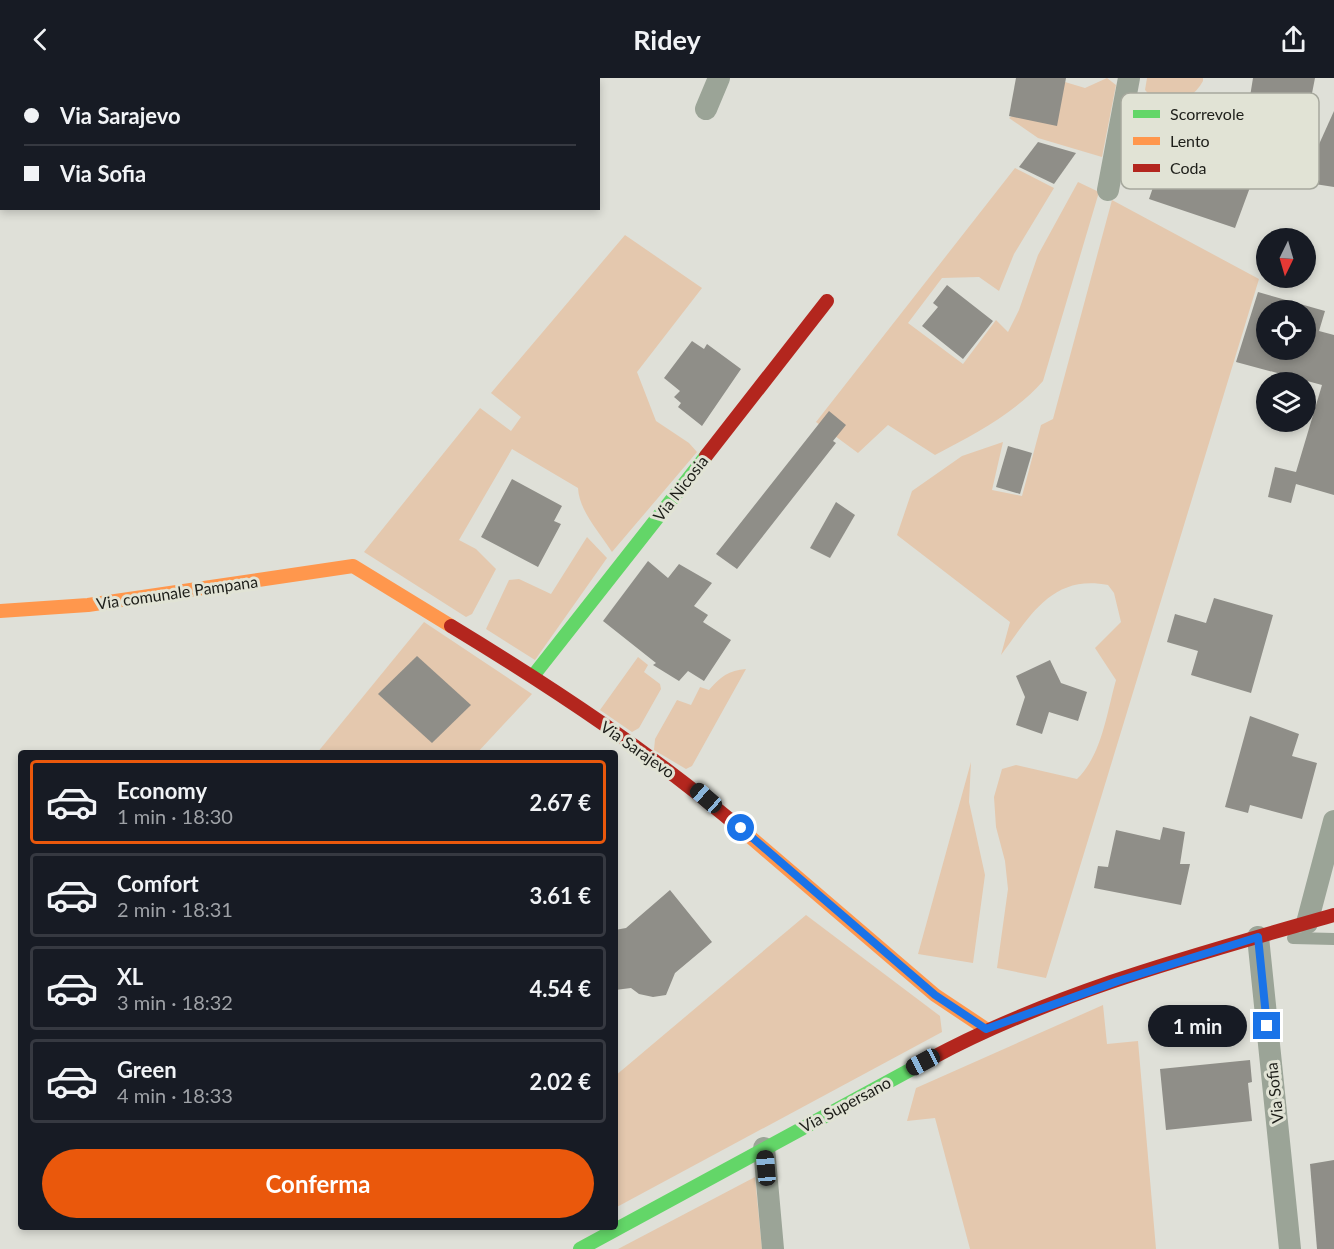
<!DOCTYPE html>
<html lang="it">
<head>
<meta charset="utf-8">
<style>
	:root { --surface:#171b24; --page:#20242c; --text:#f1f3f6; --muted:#9ea1a6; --line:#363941; --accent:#ea580c }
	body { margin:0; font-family:Lato,sans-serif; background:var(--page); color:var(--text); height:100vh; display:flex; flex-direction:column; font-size:22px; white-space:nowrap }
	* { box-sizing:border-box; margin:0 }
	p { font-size:20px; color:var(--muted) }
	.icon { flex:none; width:33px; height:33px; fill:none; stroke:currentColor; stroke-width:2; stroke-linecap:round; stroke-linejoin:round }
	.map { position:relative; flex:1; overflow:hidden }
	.details { position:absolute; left:18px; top:672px; width:600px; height:480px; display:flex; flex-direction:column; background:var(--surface); border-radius:6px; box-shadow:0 3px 9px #0003 }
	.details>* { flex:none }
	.top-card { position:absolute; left:0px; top:0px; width:600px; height:132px; box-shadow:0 3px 9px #0003; display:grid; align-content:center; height:132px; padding:0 24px; background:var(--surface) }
	.needle { width:39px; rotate:185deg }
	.tools { position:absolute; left:1256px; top:150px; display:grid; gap:12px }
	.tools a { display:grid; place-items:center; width:60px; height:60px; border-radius:50%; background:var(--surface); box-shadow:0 3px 9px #0003; font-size:30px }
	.end { position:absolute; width:27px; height:27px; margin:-14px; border:8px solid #1a73e8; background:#fff; box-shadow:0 0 0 3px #fff }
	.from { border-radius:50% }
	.bubble { position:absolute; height:42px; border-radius:21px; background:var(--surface); box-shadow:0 3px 9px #0003; font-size:20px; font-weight:700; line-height:42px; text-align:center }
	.car { position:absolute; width:18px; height:36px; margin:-18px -9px; border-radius:8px; box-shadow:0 0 4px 2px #0007; background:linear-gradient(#222 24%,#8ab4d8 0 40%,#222 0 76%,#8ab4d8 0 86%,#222 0) }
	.top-card b { display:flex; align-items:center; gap:21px; height:57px; font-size:22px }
	.top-card b+b { border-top:2px solid var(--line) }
	.top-card i { width:15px; height:15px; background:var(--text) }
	ul { padding:10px 0 0; list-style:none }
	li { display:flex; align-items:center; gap:18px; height:84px; margin:0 12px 9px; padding:0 12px; border:3px solid var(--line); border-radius:6px }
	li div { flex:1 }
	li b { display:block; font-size:22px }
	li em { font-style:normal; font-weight:700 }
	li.current { border-color:var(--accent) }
	li>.icon { width:54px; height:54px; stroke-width:1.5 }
	.cta { display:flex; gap:12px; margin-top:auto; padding:12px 24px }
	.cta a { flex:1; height:69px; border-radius:36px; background:var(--accent); color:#fff; font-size:24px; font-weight:700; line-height:69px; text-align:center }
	header { display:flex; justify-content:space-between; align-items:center; height:78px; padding:0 24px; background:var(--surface); font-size:27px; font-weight:700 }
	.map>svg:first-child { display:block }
</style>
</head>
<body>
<header><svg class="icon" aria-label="back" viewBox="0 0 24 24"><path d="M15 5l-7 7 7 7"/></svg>Ridey<svg class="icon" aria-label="share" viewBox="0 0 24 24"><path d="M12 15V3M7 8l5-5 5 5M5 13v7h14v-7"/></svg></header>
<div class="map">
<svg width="1334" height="1171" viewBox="0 0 1334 1171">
	<rect width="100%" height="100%" fill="#dfe0d8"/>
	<g fill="#e4c8ae">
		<polygon points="1107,0 1116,7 1102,79 1038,60 1009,40 1065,4 1085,10"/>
		<path d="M 1147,0 L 1203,0 L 1203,3 C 1191,25 1163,34 1145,12 Z"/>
		<path d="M 1015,90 L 1054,110 L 1014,176 L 999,213 L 979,199 L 942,200 L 908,245 L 963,286 L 996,242 L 1008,254 L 1019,232 L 1038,177 L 1078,104 L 1099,114 L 1043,303 C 1013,337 974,356 935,377 L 888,347 L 858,375 L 816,344 Z"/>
		<path d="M 1112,122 L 1259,201 L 1046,900 L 997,890 L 1008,811 L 1005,783 L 996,749 L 994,719 L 1002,691 L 1016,687 L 1077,701 C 1102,677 1107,634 1116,602 L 1095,570 L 1121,544 L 1114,515 L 1108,507 C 1052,496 1030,538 1001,577 L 1010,544 L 897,457 L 912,413 L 962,378 L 1003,364 L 992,412 L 1022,418 L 1041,347 L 1053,341 Z"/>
		<path d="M 625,157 L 702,210 L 637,294 L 656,343 L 689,365 L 697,374 L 612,474 C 600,455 579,433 578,410 L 512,371 L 459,462 L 476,471 L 496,491 L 472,536 L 466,539 L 364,474 L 480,330 L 511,353 L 521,339 L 491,315 Z"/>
		<polygon points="587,459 607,480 535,582 486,551 509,502 519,501 551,516"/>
		<polygon points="424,544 532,616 477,675 317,675"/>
		<polygon points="638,579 648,587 644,594 660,606 661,611 639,650 632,654 600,632"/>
		<path d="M 746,591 L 692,688 L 686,691 L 654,672 L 655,661 L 677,622 L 691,627 L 700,609 L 709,612 C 720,599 729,592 746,591 Z"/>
		<polygon points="971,684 969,724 985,797 973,885 918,876"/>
		<polygon points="806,837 940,938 942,954 615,1130 615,998"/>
		<polygon points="1103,927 1107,966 1138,963 1156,1171 970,1171 935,1040 907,1043 916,1010"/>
		<polygon points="755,1099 762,1171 618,1171"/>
	</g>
	<g fill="#8f8e88" fill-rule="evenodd">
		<polygon points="1016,0 1066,0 1057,48 1009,38"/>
		<polygon points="1253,0 1315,0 1305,51 1250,41 1250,38 1247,37"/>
		<polygon points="1334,33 1334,109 1302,104"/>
		<polygon points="1038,64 1076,75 1054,106 1019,89"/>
		<polygon points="1201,74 1256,93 1235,150 1149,121 1159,92 1191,103"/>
		<polygon points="947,207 993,243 963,281 922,248 938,229 933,225"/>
		<path d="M 1258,214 L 1325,233 L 1319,253 L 1334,257 L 1334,417 L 1296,406 L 1291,425 L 1268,419 L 1275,389 L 1296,394 L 1322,307 L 1236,284 ZM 1266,232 L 1305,232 L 1305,272 L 1266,272 Z"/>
		<polygon points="692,263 704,271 707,266 741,291 702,348 678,329 681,325 674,319 680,313 664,300"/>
		<polygon points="829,333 846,347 833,363 836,365 737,491 716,476"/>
		<polygon points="1008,368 1032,375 1020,416 996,409"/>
		<polygon points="512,401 562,428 554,443 561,446 538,489 481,459"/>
		<polygon points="836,424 855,437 830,480 810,470"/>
		<polygon points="648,483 668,500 679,486 712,505 694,528 708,537 703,544 731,562 704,603 688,593 679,603 653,587 656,585 603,543"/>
		<polygon points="1214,520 1273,537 1251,615 1191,597 1198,573 1167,564 1175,536 1206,545"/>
		<polygon points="417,578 471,627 432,665 378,616"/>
		<polygon points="1050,582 1061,605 1087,614 1078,643 1049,634 1042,656 1016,647 1025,619 1016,598"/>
		<polygon points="1250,638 1299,656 1292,678 1317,685 1302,741 1250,727 1248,735 1225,729"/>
		<polygon points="1163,749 1185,754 1180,786 1190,786 1181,827 1094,810 1098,788 1108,789 1116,752 1160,762"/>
		<polygon points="670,812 712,864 675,895 666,917 653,919 639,916 631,910 615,912 615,852 626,850"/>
		<polygon points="1250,982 1252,1004 1248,1005 1252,1043 1166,1052 1160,991"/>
		<polygon points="1334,1082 1334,1171 1317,1171 1310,1086"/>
	</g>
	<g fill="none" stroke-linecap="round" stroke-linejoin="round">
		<polyline stroke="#9ba497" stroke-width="12" points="1293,860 1334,861"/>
		<g stroke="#9ba497" stroke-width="22">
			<polyline points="289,2 290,0"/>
			<polyline points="706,31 719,0"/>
			<polyline points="1108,112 1129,0"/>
			<polyline points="1307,845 1334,743"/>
			<polyline points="1258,859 1290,1171"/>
			<polyline points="764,1070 773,1171"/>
		</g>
		<g stroke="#63d668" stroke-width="14">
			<polyline points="533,598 706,378"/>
			<polyline points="580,1171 932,980"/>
		</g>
		<g stroke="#ff974d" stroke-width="14">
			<polyline points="0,533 88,527 353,488 451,548"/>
			<polyline points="748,757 935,917 986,951"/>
		</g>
		<g stroke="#b3261e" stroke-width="14">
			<polyline points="706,378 827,223"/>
			<path d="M 451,548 C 555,611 656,678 748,757"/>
			<path d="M 932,980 C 1057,913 1198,876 1334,837"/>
		</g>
	</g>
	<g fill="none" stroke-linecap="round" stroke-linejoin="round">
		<polyline stroke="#1a73e8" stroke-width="8" points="741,750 935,917 986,951 1118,903 1258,859 1267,948"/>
	</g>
	<g text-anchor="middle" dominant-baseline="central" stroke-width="6" stroke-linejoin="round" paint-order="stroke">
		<g font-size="16" fill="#1d1e19" stroke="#e1e3d5">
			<text transform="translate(680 410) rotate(-52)">Via Nicosia</text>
			<text transform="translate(177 514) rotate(-8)">Via comunale Pampana</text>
			<text transform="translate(638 671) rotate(35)">Via Sarajevo</text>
			<text transform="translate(1274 1015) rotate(-96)">Via Sofia</text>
			<text transform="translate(845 1026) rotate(-28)">Via Supersano</text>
		</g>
	</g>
	<rect x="1121" y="15" width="198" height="96" rx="9" fill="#e1e3d5" stroke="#a6a89d" stroke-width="1.5"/>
	<rect x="1133" y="32" width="27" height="8" fill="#63d668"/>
	<rect x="1133" y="59" width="27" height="8" fill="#ff974d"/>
	<rect x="1133" y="86" width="27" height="8" fill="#b3261e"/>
	<g font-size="16" fill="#1d1e19">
		<text x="1170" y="42">Scorrevole</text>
		<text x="1170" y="69">Lento</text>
		<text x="1170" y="96">Coda</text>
	</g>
</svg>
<div class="tools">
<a><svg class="needle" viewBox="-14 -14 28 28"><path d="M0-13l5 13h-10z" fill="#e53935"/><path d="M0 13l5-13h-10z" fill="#9ea1a6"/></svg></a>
<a><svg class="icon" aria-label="locate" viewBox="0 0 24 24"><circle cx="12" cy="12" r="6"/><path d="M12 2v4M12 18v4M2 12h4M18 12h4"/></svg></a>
<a><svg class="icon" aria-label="layers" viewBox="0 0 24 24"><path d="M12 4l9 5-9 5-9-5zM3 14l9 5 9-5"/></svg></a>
</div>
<i class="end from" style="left:741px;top:750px"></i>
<i class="end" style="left:1267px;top:948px"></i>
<div class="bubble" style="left:1148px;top:927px;width:99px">1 min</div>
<i class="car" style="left:706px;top:720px;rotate:311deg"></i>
<i class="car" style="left:923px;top:984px;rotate:242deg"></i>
<i class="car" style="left:766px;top:1090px;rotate:355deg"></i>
<div class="top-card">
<b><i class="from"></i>Via Sarajevo</b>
<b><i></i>Via Sofia</b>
</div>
<section class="details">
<ul>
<li class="current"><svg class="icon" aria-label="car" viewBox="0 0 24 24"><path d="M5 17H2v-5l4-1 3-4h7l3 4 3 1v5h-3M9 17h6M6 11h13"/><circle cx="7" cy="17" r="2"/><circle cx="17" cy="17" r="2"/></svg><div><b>Economy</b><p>1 min · 18:30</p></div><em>2.67 €</em></li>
<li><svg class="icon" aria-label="car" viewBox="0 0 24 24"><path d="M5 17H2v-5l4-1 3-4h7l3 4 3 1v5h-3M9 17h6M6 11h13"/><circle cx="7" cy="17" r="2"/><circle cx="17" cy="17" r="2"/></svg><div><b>Comfort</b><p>2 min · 18:31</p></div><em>3.61 €</em></li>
<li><svg class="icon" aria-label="car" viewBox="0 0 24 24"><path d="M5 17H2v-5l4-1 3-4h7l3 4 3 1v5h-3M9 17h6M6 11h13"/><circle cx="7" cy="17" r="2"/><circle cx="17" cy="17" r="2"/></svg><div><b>XL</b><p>3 min · 18:32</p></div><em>4.54 €</em></li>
<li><svg class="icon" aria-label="car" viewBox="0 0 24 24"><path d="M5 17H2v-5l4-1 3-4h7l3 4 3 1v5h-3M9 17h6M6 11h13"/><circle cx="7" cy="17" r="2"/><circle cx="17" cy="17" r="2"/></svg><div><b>Green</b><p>4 min · 18:33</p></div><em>2.02 €</em></li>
</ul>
<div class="cta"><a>Conferma</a></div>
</section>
</div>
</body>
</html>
